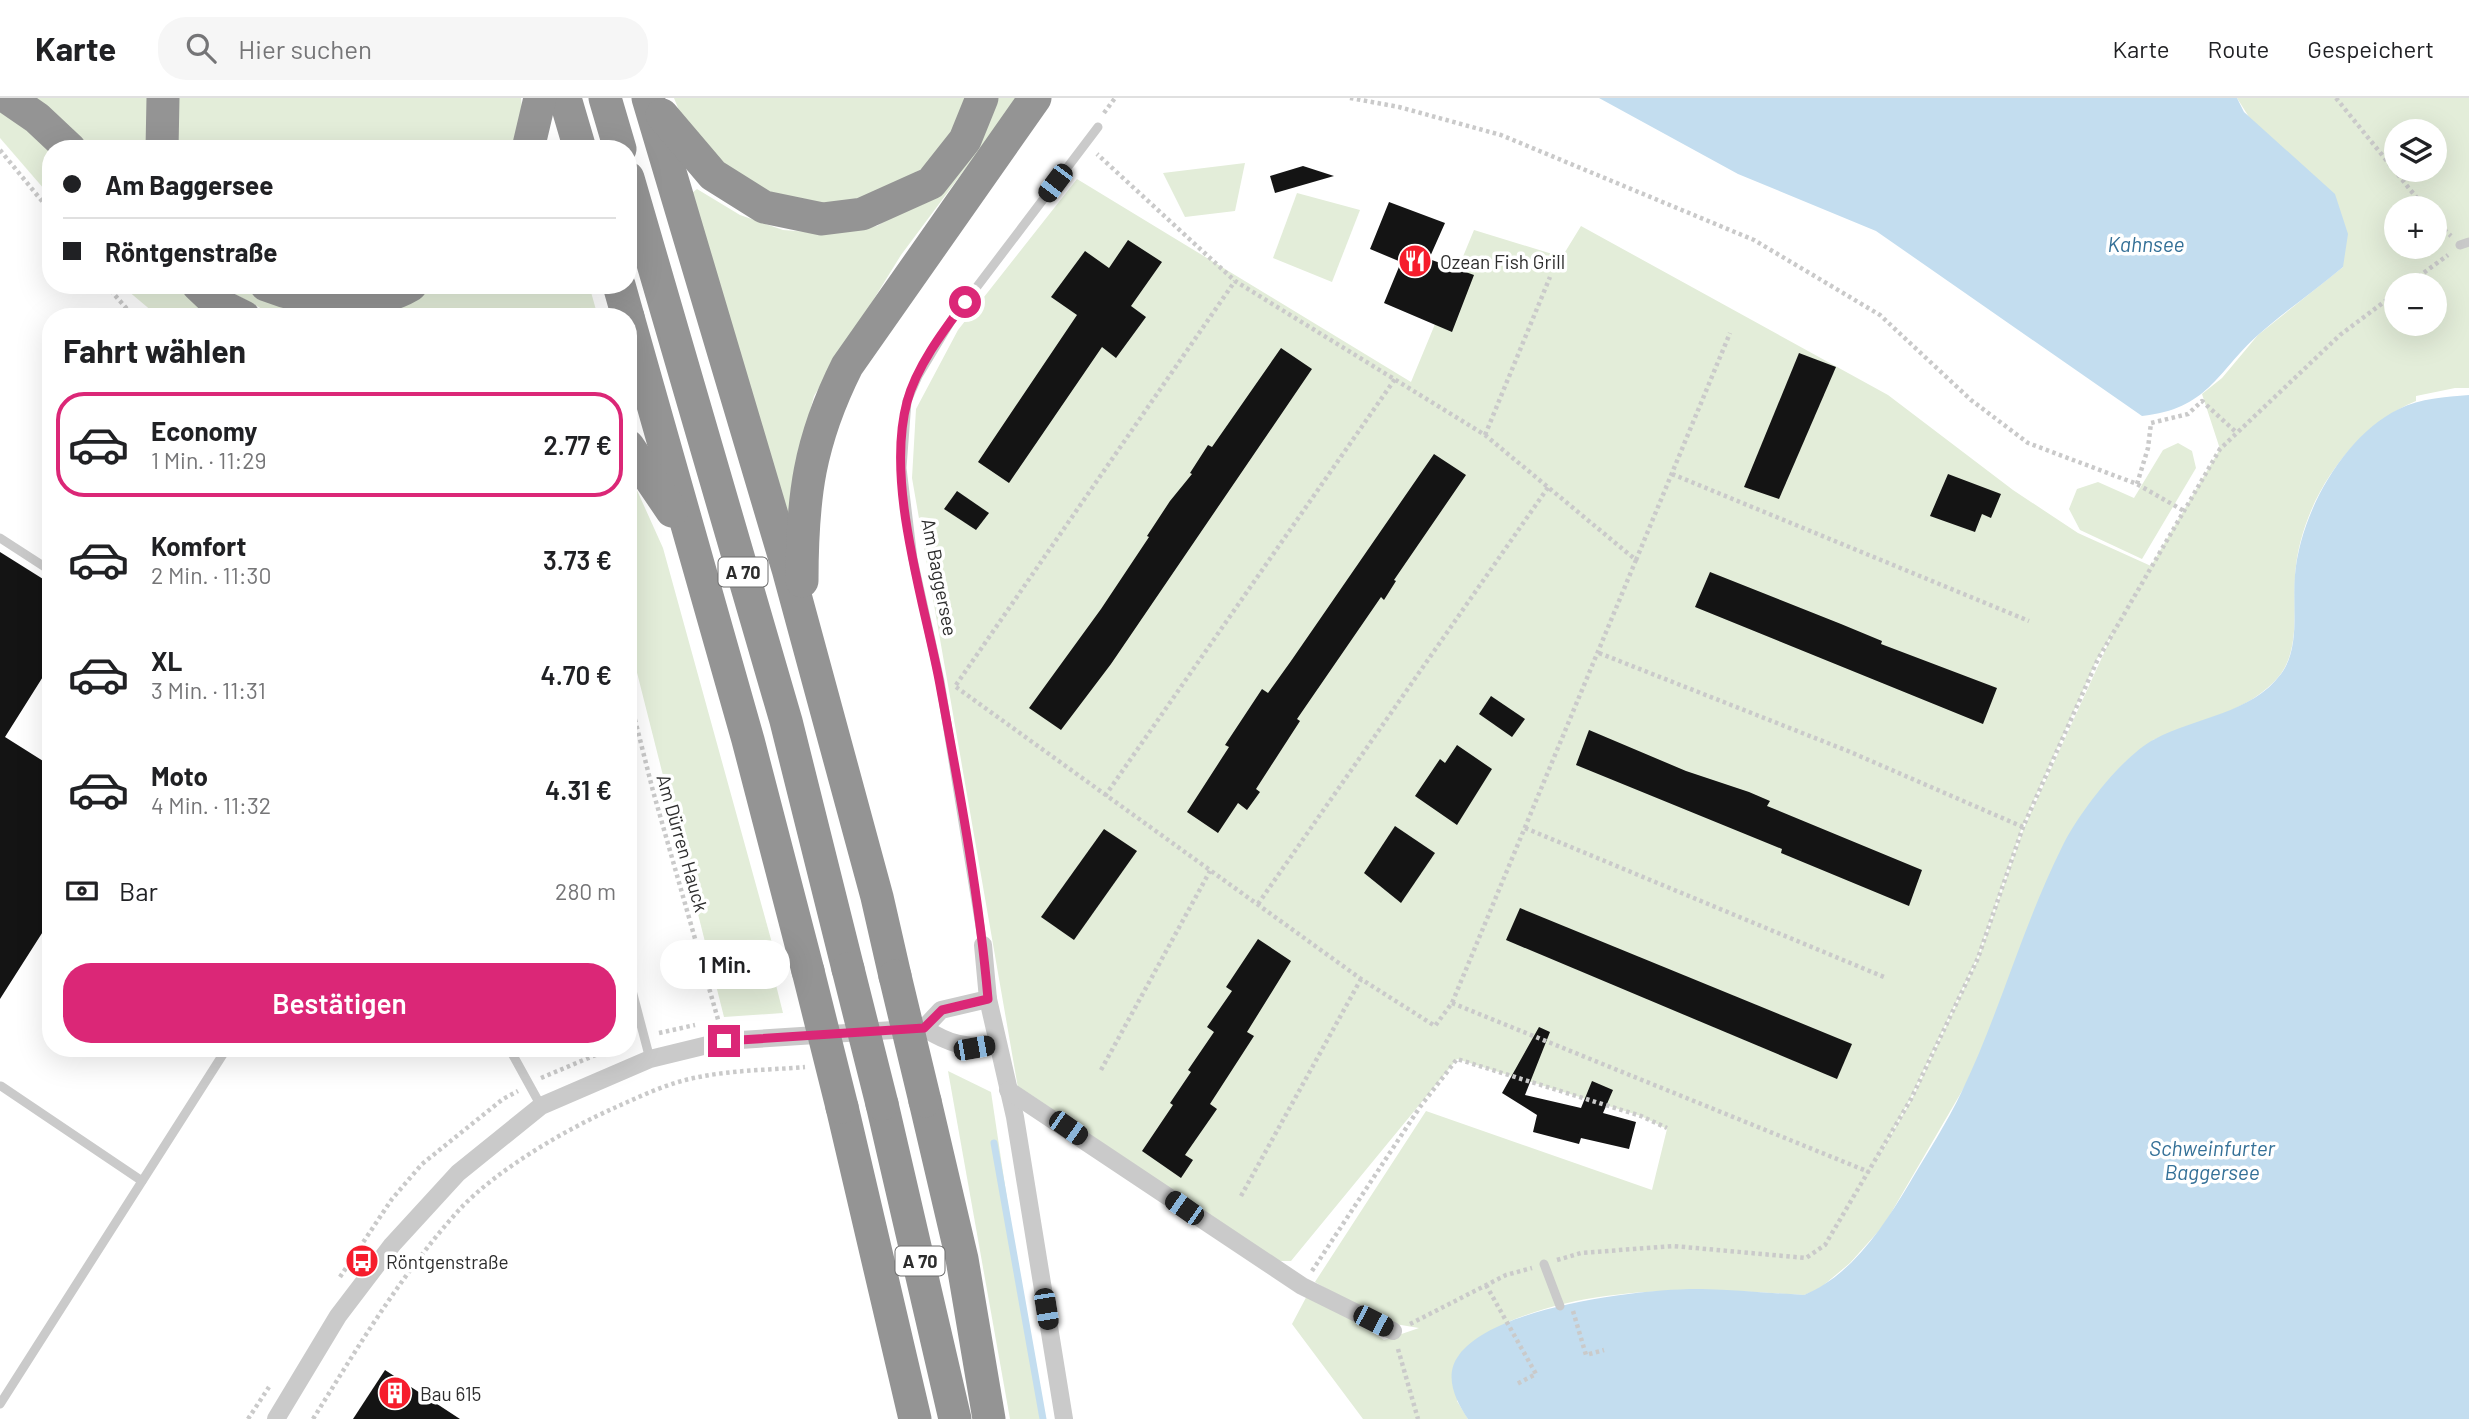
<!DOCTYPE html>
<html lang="de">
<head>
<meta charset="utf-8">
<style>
	:root { --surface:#fff; --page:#f6f6f6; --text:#202124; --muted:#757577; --line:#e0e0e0; --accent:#db2777 }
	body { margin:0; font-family:Barlow,sans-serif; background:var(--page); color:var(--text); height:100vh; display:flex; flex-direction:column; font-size:26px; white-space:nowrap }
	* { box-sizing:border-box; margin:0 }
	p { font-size:23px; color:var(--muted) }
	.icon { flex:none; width:38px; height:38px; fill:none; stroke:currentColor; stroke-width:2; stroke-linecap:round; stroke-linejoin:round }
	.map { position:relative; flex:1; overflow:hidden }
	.side { position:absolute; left:42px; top:210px; width:595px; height:749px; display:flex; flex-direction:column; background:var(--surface); border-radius:28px; box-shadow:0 7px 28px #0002 }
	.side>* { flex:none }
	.banner { position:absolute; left:42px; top:42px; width:595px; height:154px; border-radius:28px; box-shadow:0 7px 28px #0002; display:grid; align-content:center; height:154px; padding:0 21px; background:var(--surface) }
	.fabs { position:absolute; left:2384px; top:21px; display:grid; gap:14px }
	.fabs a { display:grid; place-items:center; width:63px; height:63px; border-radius:50%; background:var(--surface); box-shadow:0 7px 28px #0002; font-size:35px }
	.end { position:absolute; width:32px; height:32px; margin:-16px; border:9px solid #db2777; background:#fff; box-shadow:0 0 0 4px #fff }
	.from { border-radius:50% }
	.bubble { position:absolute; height:49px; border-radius:24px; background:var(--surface); box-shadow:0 7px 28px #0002; font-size:23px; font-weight:600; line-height:49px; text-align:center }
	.car { position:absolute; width:21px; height:42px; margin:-21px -10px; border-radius:9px; box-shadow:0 0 5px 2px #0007; background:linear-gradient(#222 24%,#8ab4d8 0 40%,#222 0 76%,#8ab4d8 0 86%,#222 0) }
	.banner b { display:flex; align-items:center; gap:24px; height:66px; font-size:26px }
	.banner b+b { border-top:2px solid var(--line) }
	.banner i { width:18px; height:18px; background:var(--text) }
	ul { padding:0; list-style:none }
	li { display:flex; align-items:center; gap:21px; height:105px; margin:0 14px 10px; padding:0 7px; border:4px solid transparent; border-radius:28px }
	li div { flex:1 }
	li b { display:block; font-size:26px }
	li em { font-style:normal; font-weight:600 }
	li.current { border-color:var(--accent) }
	li>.icon { width:63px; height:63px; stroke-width:1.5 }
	h2 { padding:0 21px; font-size:32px; line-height:84px }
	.pay { display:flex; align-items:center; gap:18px; height:77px; padding:0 21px; font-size:26px }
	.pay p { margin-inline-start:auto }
	.primary-button { display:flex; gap:14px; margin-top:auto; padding:14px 21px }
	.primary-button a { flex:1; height:80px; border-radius:28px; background:var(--accent); color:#fff; font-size:28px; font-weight:600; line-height:80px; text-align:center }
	header { display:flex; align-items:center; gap:42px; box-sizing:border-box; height:98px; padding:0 35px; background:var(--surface); border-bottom:2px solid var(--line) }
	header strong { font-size:33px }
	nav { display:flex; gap:38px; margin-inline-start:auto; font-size:24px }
	.search { width:490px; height:63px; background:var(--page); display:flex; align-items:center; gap:18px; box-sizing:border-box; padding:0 24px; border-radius:28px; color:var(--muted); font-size:26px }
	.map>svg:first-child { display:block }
</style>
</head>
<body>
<header>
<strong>Karte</strong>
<div class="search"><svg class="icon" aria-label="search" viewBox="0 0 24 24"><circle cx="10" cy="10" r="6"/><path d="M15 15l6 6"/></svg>Hier suchen</div>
<nav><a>Karte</a><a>Route</a><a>Gespeichert</a></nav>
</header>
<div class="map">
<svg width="2469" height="1321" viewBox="0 0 2469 1321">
	<rect width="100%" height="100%" fill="#fff"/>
	<g fill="#e3edd9" fill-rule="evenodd">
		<polygon points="31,0 154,0 154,51 91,51"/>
		<polygon points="170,0 521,0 522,12 514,51 170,51"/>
		<polygon points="674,0 969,0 963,20 928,67 881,95 827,108 753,93 688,35"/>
		<polygon points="996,0 1018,0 901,157 814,298 800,350 787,427 692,95 697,91 740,117 783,132 822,135 877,128 944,88"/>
		<path d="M 2237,0 L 2469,0 L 2469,290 L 2455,290 L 2416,298 L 2416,303 C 2349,331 2299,407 2295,479 C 2293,509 2300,551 2280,577 C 2250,614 2195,625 2153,642 L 1962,993 L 1884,1127 L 1850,1165 L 1819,1191 L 1804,1197 C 1706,1191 1601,1185 1508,1224 L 1457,1303 L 1468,1321 L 1363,1321 L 1292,1226 L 1310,1192 L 1384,1242 L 1419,1230 L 1383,1224 L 1315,1184 L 1426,1013 L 1652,1092 L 1667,1031 L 1641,1018 L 1457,961 L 1291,1163 L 1270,1163 L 1018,990 L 912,380 L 916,311 L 958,232 L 1077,81 L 1411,284 L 1474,132 L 1562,159 L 1581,128 L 1888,297 L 2013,392 L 2078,435 L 2151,468 L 2220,351 L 2202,296 L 2222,280 L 2258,237 L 2343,169 ZM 2396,33 L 2434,33 L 2434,72 L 2396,72 ZM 2396,110 L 2434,110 L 2434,149 L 2396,149 ZM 2396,187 L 2434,187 L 2434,226 L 2396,226 ZM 2114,533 L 2024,730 L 1979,859 L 1912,1001 L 1873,1068 L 1910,1001 L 1977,860 L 2022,729 L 2097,561 Z"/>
		<polygon points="0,11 17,20 51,54 51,99 0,40"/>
		<polygon points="1245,65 1235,113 1185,119 1163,75"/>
		<polygon points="1297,95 1360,112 1332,184 1273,160"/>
		<polygon points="121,187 180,187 199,204 223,219 159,219"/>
		<polygon points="218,187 250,187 266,197 427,187 589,187 598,219 277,219"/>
		<polygon points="2178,345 2192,353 2196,370 2142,461 2080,432 2069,411 2077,391 2098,384 2134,400 2163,352"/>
		<polygon points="628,380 636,390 663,450 780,874 773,875 783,915 724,919 628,539"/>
		<polygon points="948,973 991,994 1040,1321 1010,1321"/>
	</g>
	<g fill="#c3ddef">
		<path d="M 1599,0 L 2237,0 L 2244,14 L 2335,96 L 2348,136 L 2343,169 C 2316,192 2285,213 2258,237 C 2216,275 2208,311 2142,318 L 1876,133 L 1738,76 Z"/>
		<path d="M 2469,297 L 2469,1321 L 1468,1321 C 1456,1303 1443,1278 1459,1257 C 1495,1208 1644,1190 1702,1191 C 1736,1192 1770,1195 1804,1197 C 1852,1177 1883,1129 1909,1086 C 1927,1055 1947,1025 1962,993 C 2000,914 2023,827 2062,749 C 2078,716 2122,658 2155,641 C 2196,619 2251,616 2281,576 C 2301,549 2292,508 2295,477 C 2300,416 2343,338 2399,311 C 2421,300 2445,299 2469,297 Z"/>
	</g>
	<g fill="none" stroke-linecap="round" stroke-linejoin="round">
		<polyline stroke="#c3ddef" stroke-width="7" points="994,1045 1043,1321"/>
	</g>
	<g fill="#141414">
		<polygon points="1303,68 1334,78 1275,95 1270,78"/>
		<polygon points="1389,104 1445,125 1429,161 1474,177 1452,234 1384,205 1401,164 1370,151"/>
		<polygon points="1128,142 1162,164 1131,208 1146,219 1116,260 1102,249 1009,385 978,364 1077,217 1051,199 1085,153 1109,170"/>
		<polygon points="1281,250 1312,271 1111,566 1061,632 1029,610 1101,511 1149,439 1147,438 1170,403 1192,376 1190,375 1208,347 1212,349"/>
		<polygon points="1799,255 1836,269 1779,401 1744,389"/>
		<polygon points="1434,356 1466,377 1394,482 1396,483 1384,502 1381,499 1297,621 1300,623 1256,691 1260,694 1247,712 1238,705 1218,735 1187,714 1229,649 1225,647 1262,591 1268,595 1291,563"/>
		<polygon points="1948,376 2001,396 1991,420 1982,416 1975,434 1930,418"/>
		<polygon points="957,393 989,415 976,432 944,411"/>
		<polygon points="0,454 51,486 51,566 5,639 51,668 51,821 0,901"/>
		<polygon points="1710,474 1841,526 1882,543 1881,546 1997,590 1983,626 1695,509"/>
		<polygon points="1491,598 1525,621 1512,639 1479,616"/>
		<polygon points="1589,632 1686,673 1749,694 1770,703 1767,708 1922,772 1909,808 1781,755 1782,751 1576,667"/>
		<polygon points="1457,647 1492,671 1457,727 1415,698 1440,661 1445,665"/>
		<polygon points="1395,728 1435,755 1401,805 1364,775"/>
		<polygon points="1104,731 1137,753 1074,842 1041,819"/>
		<polygon points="1520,810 1852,946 1837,981 1506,842"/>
		<polygon points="1258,841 1291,863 1247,934 1254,938 1210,1006 1217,1011 1185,1057 1193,1062 1181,1080 1142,1053 1173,1007 1170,1005 1191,974 1188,972 1214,934 1207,929 1232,893 1226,889"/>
		<polygon points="1539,929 1550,934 1525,997 1581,1010 1592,983 1613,992 1603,1015 1636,1024 1629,1051 1581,1040 1579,1046 1533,1034 1537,1017 1502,995"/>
		<polygon points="385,1272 460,1321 353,1321"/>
	</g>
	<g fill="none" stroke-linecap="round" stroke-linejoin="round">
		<g stroke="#cacaca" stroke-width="4.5" stroke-dasharray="3.5 3.5" stroke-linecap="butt">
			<polyline points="1350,0 1399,9 1501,37 1754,142 1880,217 1971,302 2028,345 2137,386 2184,413"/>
			<polyline points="2336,0 2425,110"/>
			<polyline points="1104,15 1115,0"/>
			<polyline points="0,52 51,114"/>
			<polyline points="2434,122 2451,138"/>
			<polyline points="106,187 134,219"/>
			<polyline points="2407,187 2448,157"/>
			<polyline points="1485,337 1550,179"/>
			<polyline points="1672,376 2029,523"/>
			<polyline points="2137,386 2148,350 2151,325 2188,316 2202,303 2237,335"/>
			<polyline points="1636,462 1730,235"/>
			<polyline points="1599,555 1848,653 2023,729"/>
			<polyline points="956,587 1235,183"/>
			<polyline points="956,589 1361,881 1435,928 1452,905 1636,462 1485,337 1235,183 1097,56"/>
			<polyline points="628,594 653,693 719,925"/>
			<polyline points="1105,698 1395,281"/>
			<polyline points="1525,730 1884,879"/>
			<polyline points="1258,806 1549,388"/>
			<polyline points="1452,905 1869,1074"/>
			<polyline points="659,935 695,927"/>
			<polyline points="1101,972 1210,773"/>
			<polyline points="541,980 612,950"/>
			<polyline points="1241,1098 1361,881"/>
			<polyline points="1557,1162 1581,1155 1673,1148 1806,1160 1825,1147 1911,1001 1978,860 2023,729 2098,561 2220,351 2340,237 2396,195"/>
			<polyline points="1312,1173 1420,1009 1457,961 1641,1018 1667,1030"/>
			<polyline points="340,1179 392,1101 422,1066 503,1001 518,993"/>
			<polyline points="1486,1187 1536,1276 1515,1287"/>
			<polyline points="1573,1213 1586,1257 1604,1252"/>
			<polyline points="1410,1226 1506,1177 1532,1170"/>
			<polyline points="1398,1251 1418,1321"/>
			<polyline points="248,1321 269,1289"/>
			<path d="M 313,1321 C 358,1249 402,1175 459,1112 C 496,1072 565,1032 614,1010 C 641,998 670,984 699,979 C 733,972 770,972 805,969"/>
		</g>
		<g stroke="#cacaca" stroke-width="9">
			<polyline points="2460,147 2469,144"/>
			<polyline points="0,440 51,473"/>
			<polyline points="983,847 940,583 913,461 902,370 907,303 918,278 951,223 1098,29"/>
			<polyline points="630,885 650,961"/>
			<polyline points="509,950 541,1008"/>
			<polyline points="1,988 142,1083"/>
			<polyline points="1544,1166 1560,1208"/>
			<polyline points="0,1306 227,950"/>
		</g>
		<g stroke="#cacaca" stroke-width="18">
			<polyline points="983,847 988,901 1015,1019 1064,1321"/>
			<polyline points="924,930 941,912 988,901"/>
			<polyline points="1008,992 1302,1188 1393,1233"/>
			<path d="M 276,1321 L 338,1218 L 392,1147 L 458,1075 L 541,1008 L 650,961 L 724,943 L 924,930 C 949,946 966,951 996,946"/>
		</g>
		<g stroke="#949494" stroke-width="33">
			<polyline points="8,0 37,20 70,51"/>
			<polyline points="565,0 580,51"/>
			<polyline points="605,0 620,51"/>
			<polyline points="648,0 788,471 877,799 895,878"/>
			<polyline points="662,17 713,77 764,109 822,121 862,116 931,85 965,42 982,0"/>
			<polyline points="162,51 163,0"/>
			<polyline points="528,51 540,0"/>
			<polyline points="628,80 786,623 848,871"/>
			<polyline points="198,187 218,206 244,219"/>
			<path d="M 266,187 C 309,204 369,212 411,187"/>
			<polyline points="619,187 628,219"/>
			<polyline points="628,219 748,642 808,873"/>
			<polyline points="628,348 672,413"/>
			<path d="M 802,483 C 802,399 809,344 847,268 L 1035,0"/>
			<polyline points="925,1003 962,1161 989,1321"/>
			<polyline points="882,1006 955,1321"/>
			<polyline points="842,1009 915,1321"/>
		</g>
		<g stroke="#949494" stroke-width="33">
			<polyline points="848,871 882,1006"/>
			<polyline points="808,873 842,1009"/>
			<polyline points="895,878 925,1003"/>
		</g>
	</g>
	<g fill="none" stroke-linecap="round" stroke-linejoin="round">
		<path stroke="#db2777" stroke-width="9" d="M 724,943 L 924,930 L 942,912 L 988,901 C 979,796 959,690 940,587 C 925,505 885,386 907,304 C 916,269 944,232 965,204"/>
	</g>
	<defs>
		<symbol id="restaurant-disc" viewBox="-11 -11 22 22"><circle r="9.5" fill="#f61d2c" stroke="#fff"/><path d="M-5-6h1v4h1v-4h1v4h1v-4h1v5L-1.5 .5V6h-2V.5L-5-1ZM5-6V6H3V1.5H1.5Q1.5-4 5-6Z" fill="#fff"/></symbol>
		<symbol id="bus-disc" viewBox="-11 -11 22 22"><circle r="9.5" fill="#f61d2c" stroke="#fff"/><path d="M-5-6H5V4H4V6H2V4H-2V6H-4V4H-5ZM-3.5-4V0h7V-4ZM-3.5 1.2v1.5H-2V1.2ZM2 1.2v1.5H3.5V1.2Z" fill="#fff"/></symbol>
		<symbol id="building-disc" viewBox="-11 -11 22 22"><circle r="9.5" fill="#f61d2c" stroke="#fff"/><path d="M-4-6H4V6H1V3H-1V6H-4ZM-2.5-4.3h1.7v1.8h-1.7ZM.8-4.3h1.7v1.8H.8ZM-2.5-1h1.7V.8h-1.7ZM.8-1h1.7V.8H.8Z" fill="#fff"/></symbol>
	</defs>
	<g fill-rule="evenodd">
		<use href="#restaurant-disc" x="1396" y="144" width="38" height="38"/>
		<use href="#bus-disc" x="343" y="1144" width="38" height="38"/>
		<use href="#building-disc" x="376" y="1276" width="38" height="38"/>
	</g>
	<g text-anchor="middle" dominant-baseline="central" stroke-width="7" stroke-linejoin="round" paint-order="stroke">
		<g fill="#fff" stroke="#6c6c6c" stroke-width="2">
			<rect x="718.5" y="459.5" width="49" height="29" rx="5"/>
			<rect x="895.5" y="1148.5" width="49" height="29" rx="5"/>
		</g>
		<g font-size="18" font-weight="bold" fill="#2d2d2d">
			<text x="743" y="474">A 70</text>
			<text x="920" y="1163">A 70</text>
		</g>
		<g font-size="19" fill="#2d2d2d" stroke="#fff" text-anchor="start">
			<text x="1440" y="163">Ozean Fish Grill</text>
			<text x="386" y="1163">Röntgenstraße</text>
			<text x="420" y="1295">Bau 615</text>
		</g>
		<g font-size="19" fill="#2d2d2d" stroke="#fff">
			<text transform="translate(940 479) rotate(79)">Am Baggersee</text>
			<text transform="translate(683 745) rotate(74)">Am Dürren Hauck</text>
		</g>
		<g font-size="21" font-style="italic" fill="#347097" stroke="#fff">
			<text x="2146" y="145">Kahnsee</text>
			<text x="2212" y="1049">Schweinfurter<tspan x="2212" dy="24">Baggersee</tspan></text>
		</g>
	</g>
</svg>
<div class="fabs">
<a><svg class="icon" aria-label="layers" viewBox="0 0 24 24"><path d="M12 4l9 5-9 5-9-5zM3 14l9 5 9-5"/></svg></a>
<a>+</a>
<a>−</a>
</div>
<i class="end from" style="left:965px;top:204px"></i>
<i class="end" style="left:724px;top:943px"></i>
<div class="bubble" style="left:660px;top:842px;width:130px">1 Min.</div>
<i class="car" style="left:1055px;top:85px;rotate:217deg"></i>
<i class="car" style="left:974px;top:950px;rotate:80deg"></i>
<i class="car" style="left:1068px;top:1030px;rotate:125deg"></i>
<i class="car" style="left:1184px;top:1110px;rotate:305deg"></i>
<i class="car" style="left:1046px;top:1211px;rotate:171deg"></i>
<i class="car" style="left:1373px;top:1223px;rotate:117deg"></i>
<div class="banner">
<b><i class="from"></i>Am Baggersee</b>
<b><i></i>Röntgenstraße</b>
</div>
<section class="side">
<h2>Fahrt wählen</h2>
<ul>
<li class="current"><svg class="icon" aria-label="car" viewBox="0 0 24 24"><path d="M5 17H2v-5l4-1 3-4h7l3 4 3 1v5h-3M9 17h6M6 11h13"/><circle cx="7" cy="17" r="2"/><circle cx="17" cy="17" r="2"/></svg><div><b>Economy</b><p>1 Min. · 11:29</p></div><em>2.77 €</em></li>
<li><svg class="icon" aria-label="car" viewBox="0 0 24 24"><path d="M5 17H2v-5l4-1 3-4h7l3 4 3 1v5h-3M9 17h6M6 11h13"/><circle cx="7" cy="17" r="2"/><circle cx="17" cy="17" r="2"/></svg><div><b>Komfort</b><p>2 Min. · 11:30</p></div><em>3.73 €</em></li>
<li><svg class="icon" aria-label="car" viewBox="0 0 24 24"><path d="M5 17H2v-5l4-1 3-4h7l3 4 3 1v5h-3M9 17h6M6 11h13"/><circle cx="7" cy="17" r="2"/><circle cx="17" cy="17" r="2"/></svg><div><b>XL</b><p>3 Min. · 11:31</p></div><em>4.70 €</em></li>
<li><svg class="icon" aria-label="car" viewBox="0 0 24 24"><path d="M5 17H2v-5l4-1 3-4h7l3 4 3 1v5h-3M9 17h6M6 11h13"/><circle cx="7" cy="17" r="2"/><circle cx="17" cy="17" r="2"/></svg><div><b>Moto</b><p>4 Min. · 11:32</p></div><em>4.31 €</em></li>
</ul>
<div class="pay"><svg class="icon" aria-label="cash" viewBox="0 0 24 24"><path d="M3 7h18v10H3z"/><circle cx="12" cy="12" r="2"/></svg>Bar<p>280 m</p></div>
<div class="primary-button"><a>Bestätigen</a></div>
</section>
</div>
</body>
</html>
